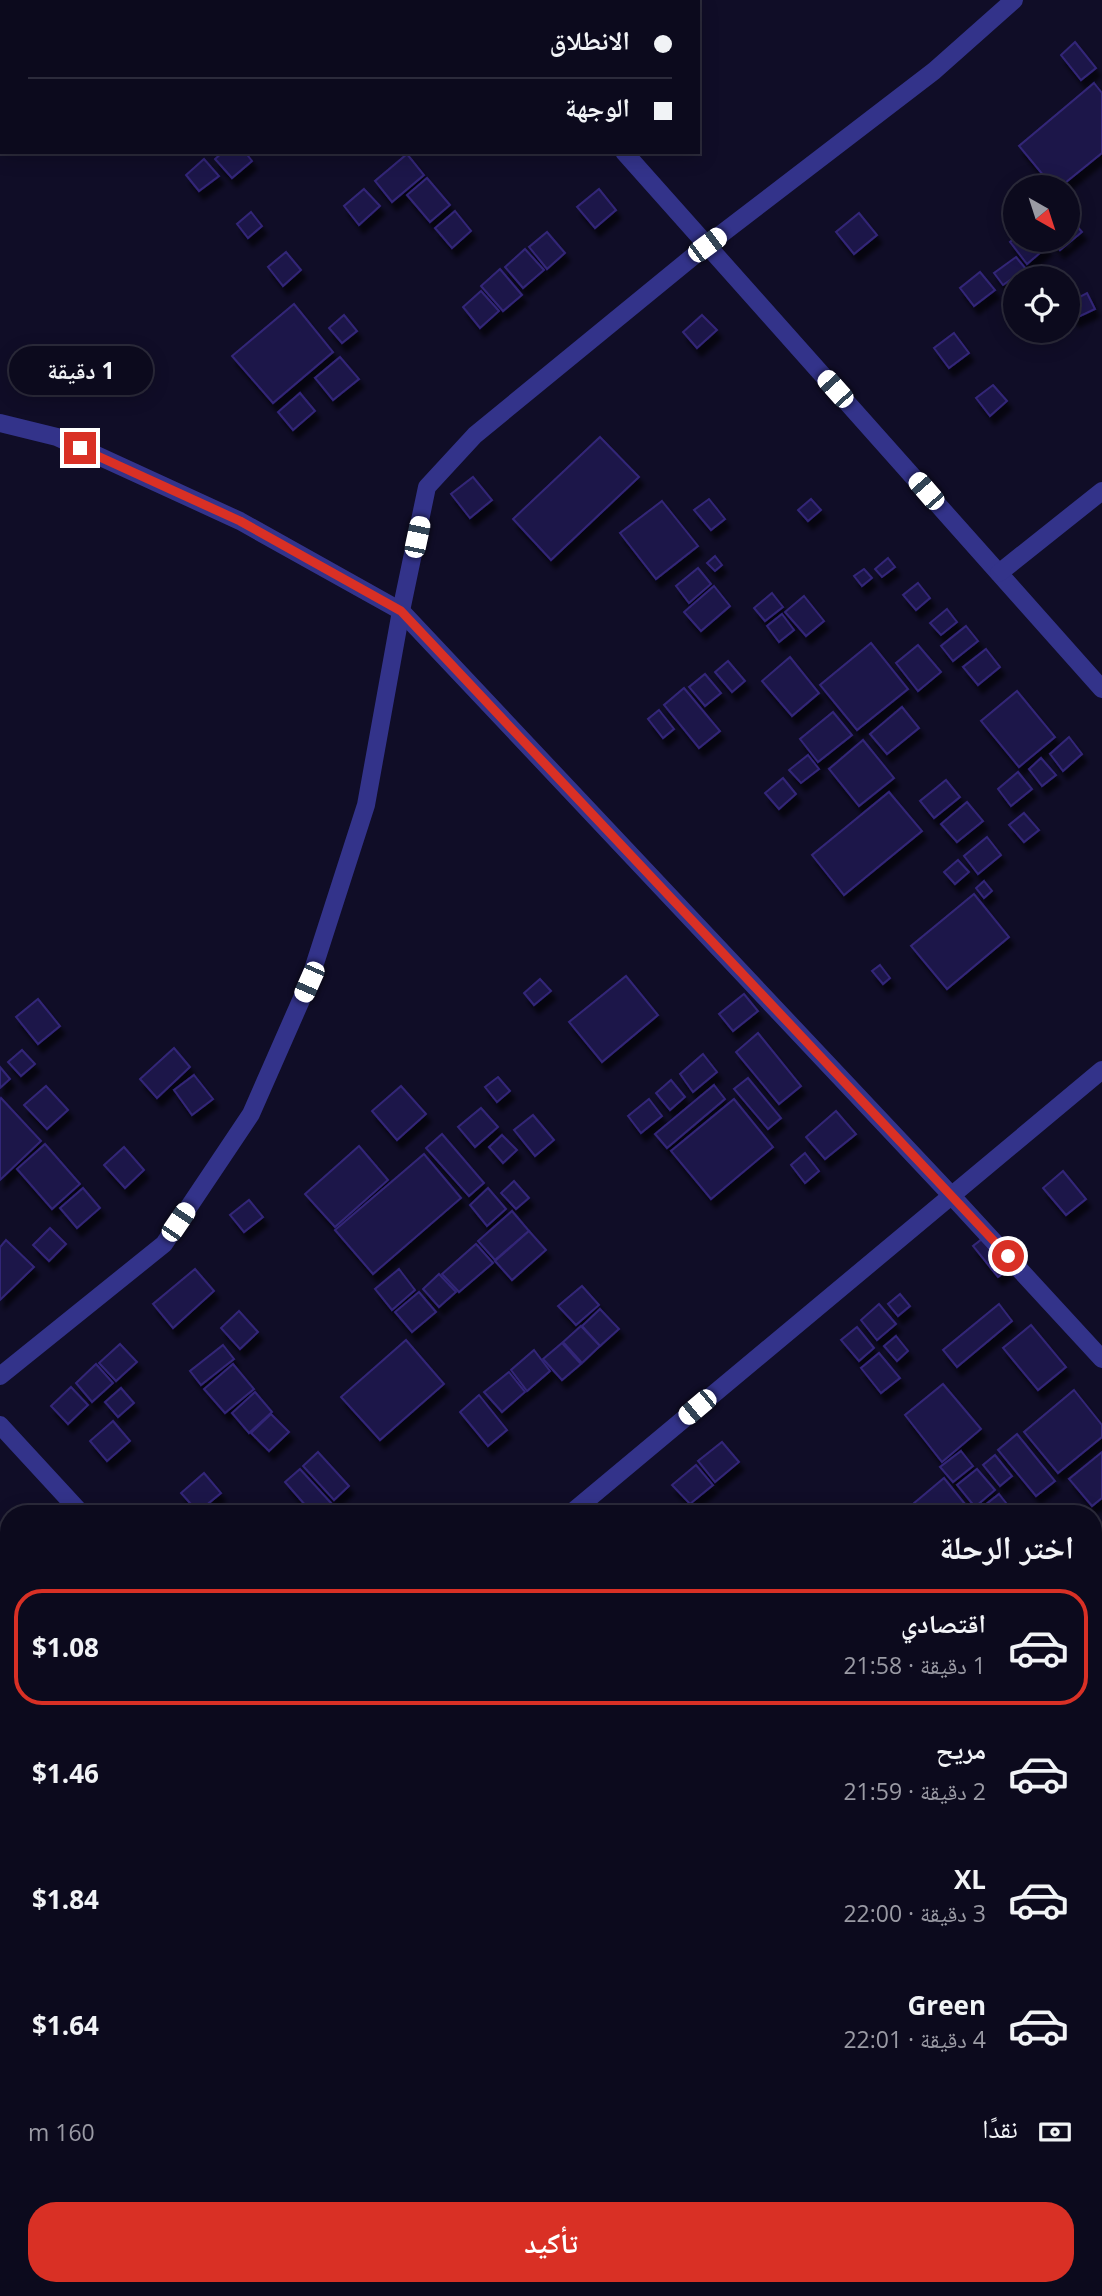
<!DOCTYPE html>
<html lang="ar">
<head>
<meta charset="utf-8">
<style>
	:root { --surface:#0c0a1d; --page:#151326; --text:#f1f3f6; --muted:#9a9aa4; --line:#2c2b3b; --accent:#d93025 }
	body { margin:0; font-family:"Open Sans","Noto Naskh Arabic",sans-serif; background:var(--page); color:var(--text); direction:rtl; height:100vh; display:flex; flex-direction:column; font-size:26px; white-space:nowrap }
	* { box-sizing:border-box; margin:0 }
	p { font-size:23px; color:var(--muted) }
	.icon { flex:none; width:38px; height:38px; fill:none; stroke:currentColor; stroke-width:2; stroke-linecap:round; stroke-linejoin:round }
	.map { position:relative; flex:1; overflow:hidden; direction:ltr }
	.panel { position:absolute; left:0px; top:1505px; width:1102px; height:791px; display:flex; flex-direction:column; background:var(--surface); border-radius:28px 28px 0 0; box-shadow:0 4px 18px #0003,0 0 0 2px var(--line); direction:rtl }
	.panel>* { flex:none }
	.hud { position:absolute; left:0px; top:0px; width:700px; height:154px; box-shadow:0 4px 18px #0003,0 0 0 2px var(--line); direction:rtl; display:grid; align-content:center; height:154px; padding:0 28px; background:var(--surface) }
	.needle { width:46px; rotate:141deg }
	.tools { position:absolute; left:1003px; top:175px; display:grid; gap:14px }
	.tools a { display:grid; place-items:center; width:77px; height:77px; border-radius:50%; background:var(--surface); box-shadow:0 4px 18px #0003,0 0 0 2px var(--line); font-size:35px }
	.end { position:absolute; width:32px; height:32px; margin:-16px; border:9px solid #d93025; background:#fff; box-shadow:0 0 0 4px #fff }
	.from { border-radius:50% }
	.bubble { position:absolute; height:49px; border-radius:24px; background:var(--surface); box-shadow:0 4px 18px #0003,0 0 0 2px var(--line); font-size:23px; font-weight:700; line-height:49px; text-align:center; direction:rtl }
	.car { position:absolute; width:21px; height:42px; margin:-21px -10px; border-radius:9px; box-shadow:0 0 5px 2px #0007; background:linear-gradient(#fff 24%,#345 0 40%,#fff 0 76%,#345 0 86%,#fff 0) }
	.hud b { display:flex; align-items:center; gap:24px; height:66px; font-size:26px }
	.hud b+b { border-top:2px solid var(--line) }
	.hud i { width:18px; height:18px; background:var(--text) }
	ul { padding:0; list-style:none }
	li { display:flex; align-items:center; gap:21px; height:116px; margin:0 14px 10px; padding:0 14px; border:4px solid transparent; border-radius:28px }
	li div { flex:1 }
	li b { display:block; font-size:26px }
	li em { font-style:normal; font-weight:700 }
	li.current { border-color:var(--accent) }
	li>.icon { width:63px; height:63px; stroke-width:1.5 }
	h2 { padding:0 28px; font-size:32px; line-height:84px }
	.pay { display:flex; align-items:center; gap:18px; height:77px; padding:0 28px; font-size:26px }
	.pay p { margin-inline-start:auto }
	.action { display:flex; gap:14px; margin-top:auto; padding:14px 28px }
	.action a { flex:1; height:80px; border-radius:28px; background:var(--accent); color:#fff; font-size:28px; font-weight:700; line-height:80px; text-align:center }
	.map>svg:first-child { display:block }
</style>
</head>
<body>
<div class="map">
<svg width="1102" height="2296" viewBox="0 0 1102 2296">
	<defs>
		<filter id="shadow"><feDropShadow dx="4.5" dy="8" stdDeviation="2" flood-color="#0009"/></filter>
	</defs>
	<rect width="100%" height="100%" fill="#100d27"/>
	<g fill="#1f174a" stroke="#332678" stroke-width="2" filter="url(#shadow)">
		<polygon points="0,0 27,0 28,2 2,2 2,16"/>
		<polygon points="1075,42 1096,68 1081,80 1061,55"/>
		<polygon points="1094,83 1102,93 1102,153 1060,187 1053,187 1019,146"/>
		<polygon points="223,152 245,152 252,161 232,178 215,159"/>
		<polygon points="407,154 424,175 392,202 375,181"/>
		<polygon points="204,159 219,176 199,191 186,175"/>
		<polygon points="427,178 450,205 430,222 407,195"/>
		<polygon points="364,189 380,206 359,225 344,206"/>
		<polygon points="599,189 616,210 595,228 577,207"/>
		<polygon points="455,211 471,231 452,248 435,228"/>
		<polygon points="251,212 262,226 248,238 237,224"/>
		<polygon points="859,213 877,235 854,254 836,232"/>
		<polygon points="1068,216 1082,232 1060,250 1051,240 1068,240"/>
		<polygon points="547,232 565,253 547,269 529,247"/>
		<polygon points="1015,238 1041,240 1047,247 1027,264 1010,242"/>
		<polygon points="525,249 544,270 523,288 505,267"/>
		<polygon points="286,252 301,270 283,286 268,267"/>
		<polygon points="1016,257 1026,269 1003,285 994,273"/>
		<polygon points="500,269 522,295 503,311 481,286"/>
		<polygon points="980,272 995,290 974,306 960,288"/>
		<polygon points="481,291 499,311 480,328 463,307"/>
		<polygon points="1087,293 1095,309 1074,319 1068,303"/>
		<polygon points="294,304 333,352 273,403 232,356"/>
		<polygon points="344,315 357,331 342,343 329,328"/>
		<polygon points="702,315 717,330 697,348 683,332"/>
		<polygon points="954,333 969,353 949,368 934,348"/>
		<polygon points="340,357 359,379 333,400 315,378"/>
		<polygon points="993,385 1007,401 990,416 976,398"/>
		<polygon points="300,393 315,411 293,430 278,412"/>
		<polygon points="600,437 639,477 551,560 513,519"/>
		<polygon points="473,477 492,500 470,518 451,494"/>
		<polygon points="709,499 725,519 711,530 694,510"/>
		<polygon points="811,499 821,510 808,521 798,510"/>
		<polygon points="662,501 698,546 656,579 620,533"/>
		<polygon points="715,556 722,565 715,571 707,563"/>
		<polygon points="888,558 895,567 882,577 875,569"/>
		<polygon points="698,568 711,584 689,603 676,586"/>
		<polygon points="864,569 872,578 862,586 854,576"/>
		<polygon points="918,583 930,598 916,610 903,595"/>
		<polygon points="714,586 730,606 701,631 684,612"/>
		<polygon points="772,593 783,607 765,621 754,608"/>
		<polygon points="804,596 824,621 806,636 785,612"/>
		<polygon points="947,609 957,622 941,635 930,623"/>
		<polygon points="782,614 794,630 779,642 767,626"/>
		<polygon points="966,626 978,641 953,661 941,646"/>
		<polygon points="871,643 908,689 857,730 820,685"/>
		<polygon points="918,645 941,672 918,691 896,663"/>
		<polygon points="986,649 1000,667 978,685 963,667"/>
		<polygon points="790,657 819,693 792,716 762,681"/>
		<polygon points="728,661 745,681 732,692 715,672"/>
		<polygon points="705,674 721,693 705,706 689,687"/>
		<polygon points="684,688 720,731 699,748 664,705"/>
		<polygon points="1017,691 1055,737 1019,767 981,721"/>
		<polygon points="902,707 919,728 887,754 870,734"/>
		<polygon points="659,710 674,729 663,738 648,719"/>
		<polygon points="833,712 852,735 818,762 800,739"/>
		<polygon points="1069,737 1082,754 1063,771 1050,754"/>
		<polygon points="863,740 894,778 859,806 829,769"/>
		<polygon points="808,755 819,769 801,783 789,770"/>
		<polygon points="1041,758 1056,775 1042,786 1029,769"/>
		<polygon points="1018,772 1032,789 1011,806 998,789"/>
		<polygon points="783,778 796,794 779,809 765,793"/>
		<polygon points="946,780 960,797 934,818 920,801"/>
		<polygon points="889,792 922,831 844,895 812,855"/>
		<polygon points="967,802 983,821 957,842 941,824"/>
		<polygon points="1024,813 1039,830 1024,842 1009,825"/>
		<polygon points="987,837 1001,855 978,874 964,856"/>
		<polygon points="958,860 969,872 955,884 944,872"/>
		<polygon points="984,881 992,891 984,898 976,888"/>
		<polygon points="974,894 1009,937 947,989 911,946"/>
		<polygon points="880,965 890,978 883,984 872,971"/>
		<polygon points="626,976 658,1015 602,1062 569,1022"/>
		<polygon points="540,979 551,991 534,1005 524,993"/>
		<polygon points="744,994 758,1011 733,1031 719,1014"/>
		<polygon points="38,999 60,1026 38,1044 16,1017"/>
		<polygon points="758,1033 801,1086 779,1104 736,1052"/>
		<polygon points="174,1048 190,1067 157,1098 140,1079"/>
		<polygon points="22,1050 35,1064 21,1076 8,1062"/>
		<polygon points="703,1054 717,1072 693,1092 680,1074"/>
		<polygon points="0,1067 10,1079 0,1088"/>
		<polygon points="194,1075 213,1099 192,1115 174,1090"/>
		<polygon points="498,1077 510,1091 497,1102 485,1087"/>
		<polygon points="748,1078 781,1118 768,1129 734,1089"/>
		<polygon points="671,1080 685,1097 670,1110 656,1093"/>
		<polygon points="714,1085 725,1099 667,1148 655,1134"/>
		<polygon points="46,1086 68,1110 47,1129 24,1105"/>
		<polygon points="401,1086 426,1114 397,1140 372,1111"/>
		<polygon points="1,1098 41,1141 0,1180 0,1100"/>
		<polygon points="649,1099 662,1116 641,1133 628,1116"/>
		<polygon points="734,1099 773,1147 711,1199 671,1151"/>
		<polygon points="481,1108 498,1127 475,1147 458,1127"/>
		<polygon points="836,1111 856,1134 825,1159 806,1137"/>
		<polygon points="533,1115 554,1140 535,1156 514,1130"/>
		<polygon points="442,1134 484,1183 469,1196 426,1148"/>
		<polygon points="502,1135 517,1150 503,1163 489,1147"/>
		<polygon points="45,1144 80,1184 52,1209 17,1169"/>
		<polygon points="359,1146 388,1180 335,1227 305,1194"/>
		<polygon points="124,1147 144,1170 125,1188 104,1165"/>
		<polygon points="805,1153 819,1171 805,1183 791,1165"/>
		<polygon points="424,1154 461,1198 373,1274 335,1230"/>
		<polygon points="1063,1171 1086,1199 1066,1215 1043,1188"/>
		<polygon points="514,1181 529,1198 516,1209 501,1193"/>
		<polygon points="83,1188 100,1208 77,1228 60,1208"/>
		<polygon points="488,1188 506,1209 487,1226 470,1205"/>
		<polygon points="249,1200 263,1217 244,1232 230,1215"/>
		<polygon points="512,1211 529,1231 495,1260 478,1241"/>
		<polygon points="50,1228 66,1244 49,1261 33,1245"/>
		<polygon points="529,1231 546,1250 512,1280 495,1261"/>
		<polygon points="982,1239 1008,1270 998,1277 973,1246"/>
		<polygon points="6,1240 34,1267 0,1300 0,1247"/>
		<polygon points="476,1244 493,1263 459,1292 442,1274"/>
		<polygon points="195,1269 214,1291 173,1328 153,1304"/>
		<polygon points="399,1269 415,1290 392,1310 375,1289"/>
		<polygon points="439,1274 456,1292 439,1307 423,1289"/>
		<polygon points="582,1286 599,1305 576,1325 558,1306"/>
		<polygon points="419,1292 436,1312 412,1332 395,1312"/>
		<polygon points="900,1294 910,1306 898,1316 888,1304"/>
		<polygon points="879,1304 896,1324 877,1340 861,1320"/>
		<polygon points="999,1304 1012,1321 957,1367 943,1350"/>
		<polygon points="600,1309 619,1329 600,1346 582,1326"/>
		<polygon points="239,1311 258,1332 240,1349 221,1328"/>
		<polygon points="1031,1325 1066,1367 1038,1390 1003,1348"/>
		<polygon points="581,1326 600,1346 582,1363 563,1342"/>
		<polygon points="857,1327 874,1348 859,1361 841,1340"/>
		<polygon points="896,1336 908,1351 897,1361 884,1346"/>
		<polygon points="406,1340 444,1384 380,1440 341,1397"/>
		<polygon points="562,1343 581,1364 562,1380 543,1359"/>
		<polygon points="120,1344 137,1362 116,1381 99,1363"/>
		<polygon points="223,1345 234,1359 201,1385 190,1371"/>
		<polygon points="534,1350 550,1371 527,1391 511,1370"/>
		<polygon points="879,1353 900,1378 881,1393 861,1368"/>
		<polygon points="96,1364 113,1383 92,1402 76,1383"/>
		<polygon points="233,1364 254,1389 225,1413 204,1389"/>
		<polygon points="509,1372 525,1392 502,1412 484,1392"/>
		<polygon points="943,1384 981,1429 942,1462 905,1415"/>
		<polygon points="71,1387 88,1405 68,1424 51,1406"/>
		<polygon points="121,1388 134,1403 118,1417 105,1402"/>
		<polygon points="1074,1390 1102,1425 1102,1437 1058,1473 1024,1432"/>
		<polygon points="255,1392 272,1412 249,1433 232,1413"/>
		<polygon points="479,1395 507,1430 488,1446 460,1412"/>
		<polygon points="271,1414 289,1432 269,1451 251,1433"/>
		<polygon points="113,1421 130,1441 107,1461 90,1441"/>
		<polygon points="1017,1434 1055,1481 1036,1496 998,1450"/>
		<polygon points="722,1442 739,1462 715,1482 698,1461"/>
		<polygon points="961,1451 973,1466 953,1482 940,1467"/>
		<polygon points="318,1452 349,1486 334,1500 303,1466"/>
		<polygon points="1102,1452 1102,1498 1092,1506 1069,1479"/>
		<polygon points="995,1455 1012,1476 1000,1486 983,1465"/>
		<polygon points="696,1465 713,1485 690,1504 672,1485"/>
		<polygon points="300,1469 331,1503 318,1514 313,1514 285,1482"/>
		<polygon points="977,1469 995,1490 975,1507 957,1485"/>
		<polygon points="204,1473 221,1493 198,1512 181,1493"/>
		<polygon points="944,1478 973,1514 901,1514"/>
		<polygon points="999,1494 1014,1513 984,1514 980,1509"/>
		<polygon points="0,1554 9,1565 9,1570 0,1577"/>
		<polygon points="9,1576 9,1610 8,1610 0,1600 0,1583"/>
		<polygon points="0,1607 9,1618 0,1625"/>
		<polygon points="9,1797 9,1824 5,1827 0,1820 0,1805"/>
		<polygon points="1095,1804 1102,1809 1102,1824 1094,1835"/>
		<polygon points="8,2018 9,2049 2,2055 0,2052 0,2025"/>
		<polygon points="9,2114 9,2189 0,2196 0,2121"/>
		<polygon points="30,2287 89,2287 78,2296 38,2296"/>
		<polygon points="481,2287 501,2287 507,2296 469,2296"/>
	</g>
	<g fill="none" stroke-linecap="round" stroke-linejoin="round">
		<g stroke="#33338a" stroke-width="18">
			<polyline points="489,0 491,2"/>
			<polyline points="173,2 175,0"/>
			<polyline points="0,133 2,132"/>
			<polyline points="624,152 1102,689"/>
			<polyline points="0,423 57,437 240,521 401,611 951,1195 1102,1359"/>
			<polyline points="999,573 1102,491"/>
			<polyline points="0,1376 164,1244 251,1114 309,982 366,805 401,611 427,487 475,435 707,245 934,71 1014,0"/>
			<polyline points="0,1425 82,1514"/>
			<polyline points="570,1514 1102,1070"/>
			<polyline points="1094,1664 1102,1657"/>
			<polyline points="0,1981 9,1974"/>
			<polyline points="1094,2036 1102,2046"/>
			<polyline points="769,2287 776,2296"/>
			<polyline points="318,2296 328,2287"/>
		</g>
	</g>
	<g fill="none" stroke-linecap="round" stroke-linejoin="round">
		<polyline stroke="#d93025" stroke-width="9" points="80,448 240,521 401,611 1008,1256"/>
	</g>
</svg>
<div class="tools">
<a><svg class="needle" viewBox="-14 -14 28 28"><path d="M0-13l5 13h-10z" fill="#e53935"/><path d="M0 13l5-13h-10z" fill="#9a9aa4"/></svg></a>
<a><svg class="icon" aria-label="locate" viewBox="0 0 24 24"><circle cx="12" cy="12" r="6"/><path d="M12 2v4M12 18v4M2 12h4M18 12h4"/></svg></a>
</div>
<i class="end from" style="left:1008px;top:1256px"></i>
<i class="end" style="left:80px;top:448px"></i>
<div class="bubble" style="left:9px;top:346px;width:144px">1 دقيقة</div>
<i class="car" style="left:707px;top:245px;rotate:53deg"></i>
<i class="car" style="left:835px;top:389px;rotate:318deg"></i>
<i class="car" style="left:926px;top:491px;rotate:319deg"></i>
<i class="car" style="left:417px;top:537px;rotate:12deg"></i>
<i class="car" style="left:309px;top:982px;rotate:204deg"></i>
<i class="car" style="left:178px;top:1222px;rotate:34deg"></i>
<i class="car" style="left:697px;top:1407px;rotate:230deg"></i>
<div class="hud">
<b><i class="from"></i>الانطلاق</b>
<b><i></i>الوجهة</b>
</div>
<section class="panel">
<h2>اختر الرحلة</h2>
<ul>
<li class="current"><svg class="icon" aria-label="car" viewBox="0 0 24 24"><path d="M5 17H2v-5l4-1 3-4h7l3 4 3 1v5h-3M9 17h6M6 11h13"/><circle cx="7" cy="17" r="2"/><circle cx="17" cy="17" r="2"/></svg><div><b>اقتصادي</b><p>1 دقيقة · 21:58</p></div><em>$1.08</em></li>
<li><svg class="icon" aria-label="car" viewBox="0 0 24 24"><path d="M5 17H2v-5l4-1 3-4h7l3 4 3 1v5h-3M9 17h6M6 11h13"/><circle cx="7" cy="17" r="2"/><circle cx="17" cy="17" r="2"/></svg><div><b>مريح</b><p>2 دقيقة · 21:59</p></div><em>$1.46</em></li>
<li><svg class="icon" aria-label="car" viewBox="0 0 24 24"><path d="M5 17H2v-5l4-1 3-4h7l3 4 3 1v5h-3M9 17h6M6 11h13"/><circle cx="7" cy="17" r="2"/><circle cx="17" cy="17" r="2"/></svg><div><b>XL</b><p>3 دقيقة · 22:00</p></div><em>$1.84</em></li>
<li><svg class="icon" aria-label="car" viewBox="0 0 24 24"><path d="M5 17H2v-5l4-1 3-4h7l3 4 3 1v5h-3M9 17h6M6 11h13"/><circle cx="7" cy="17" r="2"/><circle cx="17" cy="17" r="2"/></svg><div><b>Green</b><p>4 دقيقة · 22:01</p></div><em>$1.64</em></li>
</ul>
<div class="pay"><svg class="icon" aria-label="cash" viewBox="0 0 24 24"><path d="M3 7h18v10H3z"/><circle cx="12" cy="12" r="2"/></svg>نقدًا<p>160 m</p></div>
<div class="action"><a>تأكيد</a></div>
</section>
</div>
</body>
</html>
